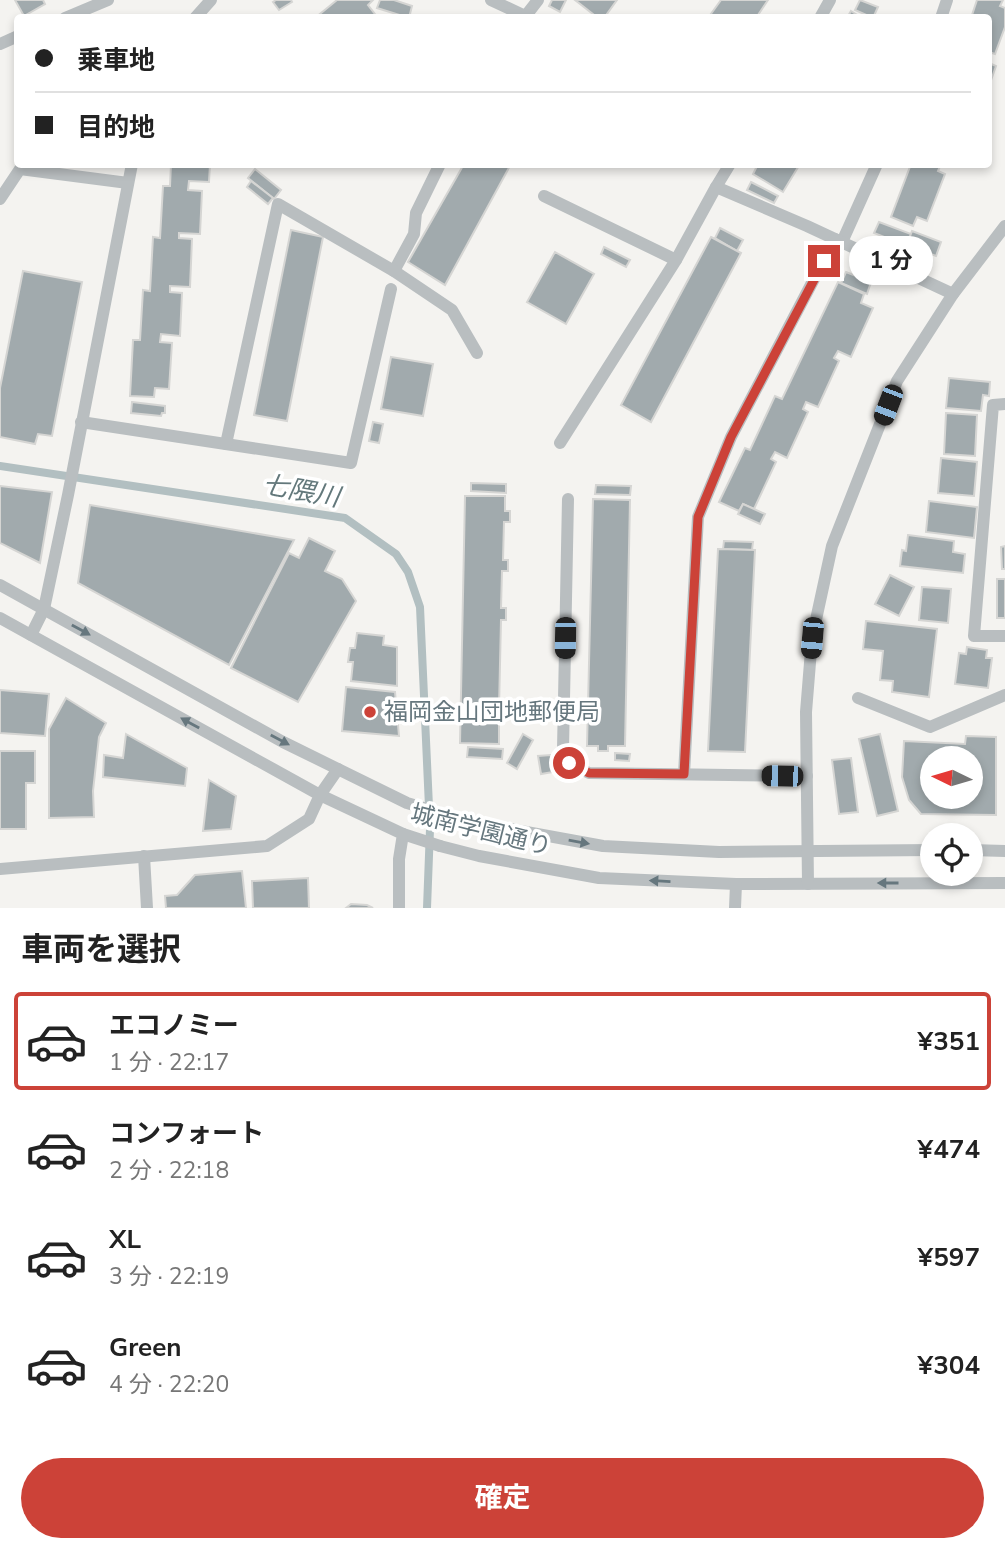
<!DOCTYPE html>
<html lang="ja">
<head>
<meta charset="utf-8">
<style>
	:root { --surface:#fff; --page:#f6f6f6; --text:#222; --muted:#767676; --line:#e0e0e0; --accent:#cc4238 }
	body { margin:0; font-family:"Nunito Sans","Noto Sans JP",sans-serif; background:var(--page); color:var(--text); height:100vh; display:flex; flex-direction:column; font-size:26px; white-space:nowrap }
	* { box-sizing:border-box; margin:0 }
	p { font-size:23px; color:var(--muted) }
	.icon { flex:none; width:38px; height:38px; fill:none; stroke:currentColor; stroke-width:2; stroke-linecap:round; stroke-linejoin:round }
	.map { position:relative; height:908px; overflow:hidden }
	.details { display:flex; flex-direction:column; background:var(--surface); flex:1 }
	.details>* { flex:none }
	.hud { position:absolute; left:14px; top:14px; width:978px; height:154px; border-radius:7px; box-shadow:0 4px 10px #0003; display:grid; align-content:center; height:154px; padding:0 21px; background:var(--surface) }
	.needle { width:46px; rotate:275deg }
	.controls { position:absolute; left:920px; top:746px; display:grid; gap:14px }
	.controls a { display:grid; place-items:center; width:63px; height:63px; border-radius:50%; background:var(--surface); box-shadow:0 4px 10px #0003; font-size:35px }
	.end { position:absolute; width:32px; height:32px; margin:-16px; border:9px solid #cc4238; background:#fff; box-shadow:0 0 0 4px #fff }
	.from { border-radius:50% }
	.bubble { position:absolute; height:49px; border-radius:24px; background:var(--surface); box-shadow:0 4px 10px #0003; font-size:23px; font-weight:700; line-height:49px; text-align:center }
	.car { position:absolute; width:21px; height:42px; margin:-21px -10px; border-radius:9px; box-shadow:0 0 5px 2px #0007; background:linear-gradient(#222 24%,#8ab4d8 0 40%,#222 0 76%,#8ab4d8 0 86%,#222 0) }
	.hud b { display:flex; align-items:center; gap:24px; height:66px; font-size:26px }
	.hud b+b { border-top:2px solid var(--line) }
	.hud i { width:18px; height:18px; background:var(--text) }
	ul { padding:0; list-style:none }
	li { display:flex; align-items:center; gap:21px; height:98px; margin:0 14px 10px; padding:0 7px; border:4px solid transparent; border-radius:7px }
	li div { flex:1 }
	li b { display:block; font-size:26px }
	li em { font-style:normal; font-weight:700 }
	li.selected { border-color:var(--accent) }
	li>.icon { width:63px; height:63px; stroke-width:1.5 }
	h2 { padding:0 21px; font-size:32px; line-height:84px }
	.primary-button { display:flex; gap:14px; margin-top:auto; padding:14px 21px }
	.primary-button a { flex:1; height:80px; border-radius:42px; background:var(--accent); color:#fff; font-size:28px; font-weight:700; line-height:80px; text-align:center }
	.map>svg:first-child { display:block }
</style>
</head>
<body>
<div class="map">
<svg width="1005" height="908" viewBox="0 0 1005 908">
	<rect width="100%" height="100%" fill="#f4f3f0"/>
	<g fill="none" stroke-linecap="round" stroke-linejoin="round">
		<polyline stroke="#b2bfc1" stroke-width="8" points="0,466 345,518 396,554 408,572 420,607 430,829 427,908"/>
	</g>
	<g fill="#a1aaad" stroke="#d5d5d3" stroke-width="2" fill-rule="evenodd">
		<polygon points="15,0 43,0 45,4 24,16"/>
		<polygon points="276,0 291,0 292,2 279,10 273,2"/>
		<polygon points="337,0 373,0 368,5 378,18 315,18"/>
		<polygon points="380,0 394,0 412,6 409,18 377,8"/>
		<polygon points="552,0 566,0 560,12 549,6"/>
		<polygon points="575,0 617,0 604,18 598,18"/>
		<polygon points="721,0 768,0 756,18 708,18"/>
		<polygon points="860,0 878,7 873,18 855,10"/>
		<polygon points="977,0 1003,0 1000,6 1005,8 1005,27 995,54 989,52 989,18 971,18"/>
		<polygon points="851,11 862,18 847,18"/>
		<polygon points="989,63 996,66 989,86"/>
		<polygon points="171,164 210,164 209,182 189,181 188,190 202,191 200,234 179,233 179,238 192,239 190,287 170,286 170,292 182,293 180,336 161,334 160,342 172,343 169,389 155,388 154,397 130,396 133,340 140,340 143,290 150,291 153,237 160,238 163,186 170,186"/>
		<polygon points="464,164 511,164 445,285 408,262"/>
		<polygon points="758,164 800,164 783,192 753,174"/>
		<polygon points="911,164 941,164 938,171 945,174 927,221 917,217 913,226 891,217"/>
		<polygon points="255,169 281,190 274,199 248,178"/>
		<polygon points="251,181 273,198 268,204 247,187"/>
		<polygon points="751,182 778,196 774,203 747,190"/>
		<polygon points="879,222 911,234 907,246 874,233"/>
		<polygon points="720,228 743,240 737,251 715,238"/>
		<polygon points="291,230 323,237 287,421 254,415"/>
		<polygon points="912,231 941,242 936,256 907,245"/>
		<polygon points="711,237 741,253 651,422 621,405"/>
		<polygon points="604,247 630,260 626,267 601,254"/>
		<polygon points="555,252 594,274 566,324 527,302"/>
		<polygon points="23,271 82,282 52,436 38,434 35,444 0,437 0,388"/>
		<polygon points="846,272 871,282 867,294 841,283"/>
		<polygon points="838,282 864,294 861,303 873,308 851,357 838,351 834,358 839,361 818,407 806,402 803,409 808,412 787,458 775,452 771,459 776,462 754,509 743,504 739,511 719,502 745,448 750,450 775,396 782,399"/>
		<polygon points="391,357 433,364 423,416 381,409"/>
		<polygon points="949,378 990,382 989,396 983,395 981,411 946,408"/>
		<polygon points="132,402 165,406 165,413 162,413 161,416 131,413"/>
		<polygon points="946,413 977,415 975,456 944,454"/>
		<polygon points="373,422 383,424 379,443 369,441"/>
		<polygon points="941,458 977,462 974,496 938,493"/>
		<polygon points="471,483 506,484 506,493 471,491"/>
		<polygon points="596,485 631,486 630,495 595,494"/>
		<polygon points="0,486 52,492 40,563 0,543"/>
		<polygon points="465,496 505,496 505,511 510,511 510,522 504,522 503,560 508,560 508,571 502,571 501,608 506,608 506,620 501,620 499,708 503,708 502,717 499,717 499,744 460,743"/>
		<polygon points="593,499 630,500 625,746 608,746 608,751 598,751 598,746 587,746"/>
		<polygon points="929,501 977,507 974,538 926,532"/>
		<polygon points="743,504 765,514 760,524 738,514"/>
		<polygon points="90,505 294,540 229,665 78,583"/>
		<polygon points="908,535 954,541 953,552 965,554 963,573 900,566 902,550 906,551"/>
		<polygon points="309,538 335,551 325,571 342,579 356,601 298,702 231,668 289,553 299,558"/>
		<polygon points="724,541 753,542 752,550 723,549"/>
		<polygon points="1005,546 1005,569 1002,569 1001,547"/>
		<polygon points="718,549 755,550 745,752 708,751"/>
		<polygon points="890,575 914,587 899,616 875,604"/>
		<rect x="997" y="579" width="8" height="39"/>
		<polygon points="922,587 951,589 948,623 919,620"/>
		<polygon points="866,621 937,629 929,697 892,692 893,681 880,680 883,651 863,649"/>
		<polygon points="357,633 384,636 383,645 397,647 397,686 351,681 353,662 348,662 350,648 355,648"/>
		<polygon points="967,647 987,650 986,658 992,658 988,688 955,684 959,653 966,654"/>
		<polygon points="346,687 395,692 399,736 342,731"/>
		<polygon points="0,690 49,694 45,736 0,733"/>
		<polygon points="66,698 106,723 99,737 93,791 94,817 49,818 49,729"/>
		<polygon points="126,734 187,768 185,786 103,777 104,755 123,758"/>
		<polygon points="523,734 533,740 517,769 507,763"/>
		<polygon points="880,734 898,811 877,816 859,739"/>
		<path d="M 966,736 L 996,737 L 996,815 L 921,814 L 909,800 L 902,777 L 904,741 L 965,744 ZM 933,758 L 971,758 L 971,796 L 933,796 Z"/>
		<polygon points="468,747 503,749 502,759 467,757"/>
		<polygon points="0,751 35,751 35,783 26,783 26,829 0,829"/>
		<polygon points="615,753 630,754 629,761 615,760"/>
		<polygon points="551,755 553,772 541,774 538,756"/>
		<polygon points="851,758 858,812 839,814 832,760"/>
		<polygon points="209,780 236,796 231,829 203,831"/>
		<polygon points="242,871 246,908 166,908 165,896 177,895 195,875"/>
		<polygon points="308,878 309,908 253,908 252,881"/>
		<polygon points="351,904 367,905 373,908 346,908"/>
	</g>
	<g fill="none" stroke-linecap="round" stroke-linejoin="round">
		<g stroke="#b9bec0" stroke-width="12">
			<polyline points="491,0 525,16"/>
			<polyline points="65,18 108,0"/>
			<polyline points="195,18 211,0"/>
			<polyline points="524,18 538,0"/>
			<polyline points="820,18 830,0"/>
			<polyline points="941,18 947,0"/>
			<polyline points="0,44 18,36"/>
			<polyline points="716,187 730,164"/>
			<polyline points="544,196 676,260"/>
			<polyline points="0,199 20,169 128,183"/>
			<polyline points="842,242 877,164"/>
			<polyline points="394,271 414,234 416,213 440,164"/>
			<polyline points="1005,404 993,405 974,636 1005,636"/>
			<polyline points="81,422 351,463 391,289"/>
			<polyline points="560,443 676,260 716,187 807,226 953,294"/>
			<polyline points="226,444 278,204 394,271 452,310 477,353"/>
			<polyline points="568,499 563,749 569,763 589,773 807,776"/>
			<polyline points="0,585 283,742 407,803 440,813 488,825 603,846 719,852 933,850"/>
			<polyline points="0,618 320,795 403,834 399,859 399,908"/>
			<polyline points="31,635 44,609 68,495 132,164"/>
			<polyline points="858,698 930,727 1005,695"/>
			<polyline points="684,774 698,517 731,437 835,239"/>
			<polyline points="440,846 479,856 599,878 736,884 1005,883"/>
			<polyline points="971,850 1005,851"/>
			<polyline points="144,856 147,908"/>
			<polyline points="0,869 267,846 309,819 320,795 338,769"/>
			<polyline points="808,884 806,712 812,638 832,546 897,381 953,294 1005,226"/>
			<polyline points="735,908 736,884"/>
		</g>
		<polyline stroke="#b9bec0" stroke-width="12" points="403,834 440,846"/>
	</g>
	<defs><path id="oneway-solid" d="M-6-.8H1V-3.2L6.5 0L1 3.2V.8H-6Z" transform="scale(1.75)"/></defs>
	<g fill="#66777e">
		<use href="#oneway-solid" transform="translate(81 630) rotate(29)"/>
		<use href="#oneway-solid" transform="translate(190 723) rotate(-151)"/>
		<use href="#oneway-solid" transform="translate(280 740) rotate(28)"/>
		<use href="#oneway-solid" transform="translate(579 842) rotate(10)"/>
		<use href="#oneway-solid" transform="translate(660 881) rotate(-177)"/>
		<use href="#oneway-solid" transform="translate(888 883) rotate(180)"/>
	</g>
	<g fill="none" stroke-linecap="round" stroke-linejoin="round">
		<polyline stroke="#cc4238" stroke-width="9" points="569,763 589,773 684,774 698,517 731,437 824,261"/>
	</g>
	<circle fill="#cc4238" stroke="#fff" stroke-width="2.5" cx="370" cy="712" r="7"/>
	<g text-anchor="middle" dominant-baseline="central" stroke-width="7" stroke-linejoin="round" paint-order="stroke">
		<g font-size="24" fill="#66777e" stroke="#fff" text-anchor="start">
			<text x="384" y="712">福岡金山団地郵便局</text>
		</g>
		<g font-size="24" fill="#66777e" stroke="#fff">
			<text transform="translate(481 830) rotate(14)">城南学園通り</text>
		</g>
		<g font-size="26" font-style="italic" fill="#63787b" stroke="#fff">
			<text transform="translate(301 491) rotate(10)">七隈川</text>
		</g>
	</g>
</svg>
<div class="controls">
<a><svg class="needle" viewBox="-14 -14 28 28"><path d="M0-13l5 13h-10z" fill="#e53935"/><path d="M0 13l5-13h-10z" fill="#767676"/></svg></a>
<a><svg class="icon" aria-label="locate" viewBox="0 0 24 24"><circle cx="12" cy="12" r="6"/><path d="M12 2v4M12 18v4M2 12h4M18 12h4"/></svg></a>
</div>
<i class="end from" style="left:569px;top:763px"></i>
<i class="end" style="left:824px;top:261px"></i>
<div class="bubble" style="left:849px;top:236px;width:84px">1 分</div>
<i class="car" style="left:888px;top:405px;rotate:201deg"></i>
<i class="car" style="left:565px;top:638px;rotate:181deg"></i>
<i class="car" style="left:812px;top:638px;rotate:185deg"></i>
<i class="car" style="left:782px;top:776px;rotate:271deg"></i>
<div class="hud">
<b><i class="from"></i>乗車地</b>
<b><i></i>目的地</b>
</div>
</div>
<section class="details">
<h2>車両を選択</h2>
<ul>
<li class="selected"><svg class="icon" aria-label="car" viewBox="0 0 24 24"><path d="M5 17H2v-5l4-1 3-4h7l3 4 3 1v5h-3M9 17h6M6 11h13"/><circle cx="7" cy="17" r="2"/><circle cx="17" cy="17" r="2"/></svg><div><b>エコノミー</b><p>1 分 · 22:17</p></div><em>¥351</em></li>
<li><svg class="icon" aria-label="car" viewBox="0 0 24 24"><path d="M5 17H2v-5l4-1 3-4h7l3 4 3 1v5h-3M9 17h6M6 11h13"/><circle cx="7" cy="17" r="2"/><circle cx="17" cy="17" r="2"/></svg><div><b>コンフォート</b><p>2 分 · 22:18</p></div><em>¥474</em></li>
<li><svg class="icon" aria-label="car" viewBox="0 0 24 24"><path d="M5 17H2v-5l4-1 3-4h7l3 4 3 1v5h-3M9 17h6M6 11h13"/><circle cx="7" cy="17" r="2"/><circle cx="17" cy="17" r="2"/></svg><div><b>XL</b><p>3 分 · 22:19</p></div><em>¥597</em></li>
<li><svg class="icon" aria-label="car" viewBox="0 0 24 24"><path d="M5 17H2v-5l4-1 3-4h7l3 4 3 1v5h-3M9 17h6M6 11h13"/><circle cx="7" cy="17" r="2"/><circle cx="17" cy="17" r="2"/></svg><div><b>Green</b><p>4 分 · 22:20</p></div><em>¥304</em></li>
</ul>
<div class="primary-button"><a>確定</a></div>
</section>
</body>
</html>
